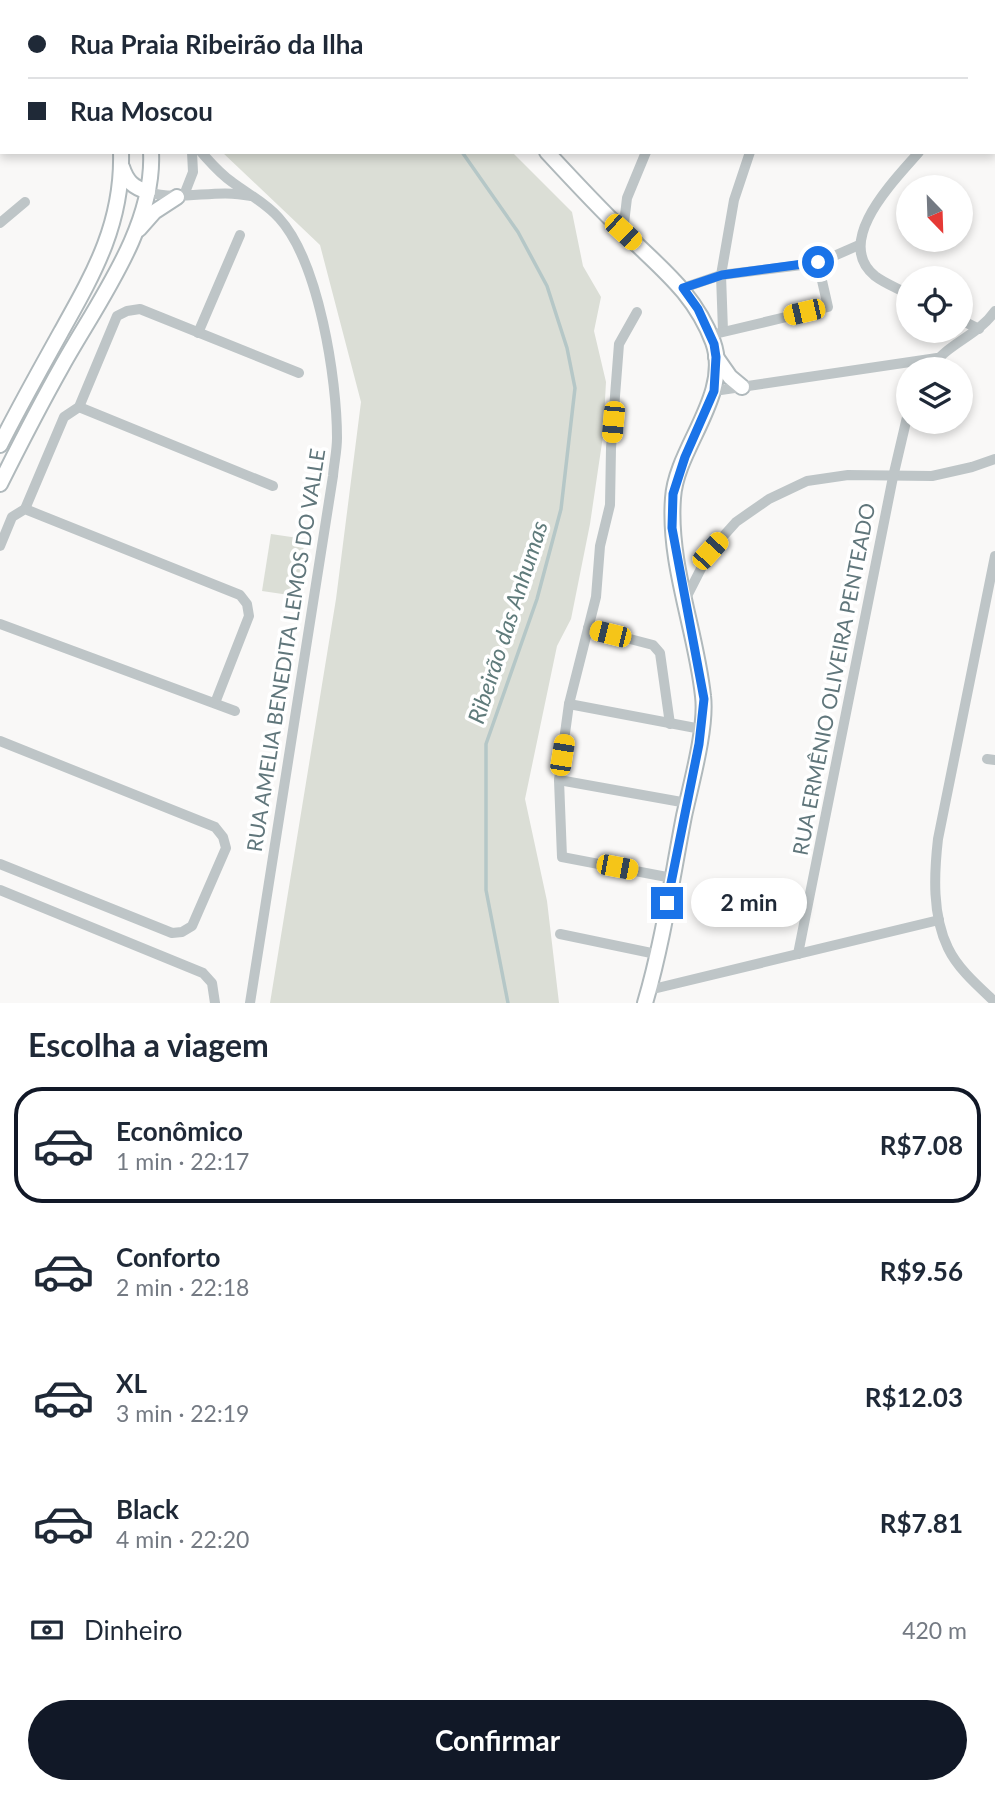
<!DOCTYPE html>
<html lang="pt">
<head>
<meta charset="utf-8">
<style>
	:root { --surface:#fff; --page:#f2f2f3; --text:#1f2937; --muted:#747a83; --line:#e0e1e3; --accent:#111827 }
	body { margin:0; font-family:Lato,sans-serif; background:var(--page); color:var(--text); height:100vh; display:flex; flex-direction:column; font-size:26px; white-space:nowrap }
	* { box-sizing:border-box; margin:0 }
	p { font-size:23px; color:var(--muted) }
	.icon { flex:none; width:38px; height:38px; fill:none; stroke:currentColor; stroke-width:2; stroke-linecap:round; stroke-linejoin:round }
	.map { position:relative; height:1003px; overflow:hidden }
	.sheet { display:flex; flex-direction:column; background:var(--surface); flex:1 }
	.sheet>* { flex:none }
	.top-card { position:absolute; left:0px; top:0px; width:996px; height:154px; box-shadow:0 4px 10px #0003; display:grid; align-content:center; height:154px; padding:0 28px; background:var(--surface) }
	.needle { width:46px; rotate:157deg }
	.tools { position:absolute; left:896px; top:175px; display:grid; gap:14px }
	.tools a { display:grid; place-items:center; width:77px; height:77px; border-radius:50%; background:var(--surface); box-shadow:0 4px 10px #0003; font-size:35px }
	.end { position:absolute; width:32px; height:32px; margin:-16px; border:9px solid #1a73e8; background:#fff; box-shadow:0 0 0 4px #fff }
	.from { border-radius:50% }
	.bubble { position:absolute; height:49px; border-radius:24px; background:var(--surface); box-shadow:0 4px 10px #0003; font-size:23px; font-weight:700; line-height:49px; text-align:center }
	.car { position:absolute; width:21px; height:42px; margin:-21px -10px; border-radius:9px; box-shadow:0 0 5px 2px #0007; background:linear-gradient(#f5c518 24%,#345 0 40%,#f5c518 0 76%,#345 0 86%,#f5c518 0) }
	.top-card b { display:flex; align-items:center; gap:24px; height:66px; font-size:26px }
	.top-card b+b { border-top:2px solid var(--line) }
	.top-card i { width:18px; height:18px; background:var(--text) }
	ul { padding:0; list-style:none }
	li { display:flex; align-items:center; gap:21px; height:116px; margin:0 14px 10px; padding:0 14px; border:4px solid transparent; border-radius:28px }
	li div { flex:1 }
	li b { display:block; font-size:26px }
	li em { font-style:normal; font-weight:700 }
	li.active { border-color:var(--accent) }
	li>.icon { width:63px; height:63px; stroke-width:1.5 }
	h2 { padding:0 28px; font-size:32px; line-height:84px }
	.pay { display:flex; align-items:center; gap:18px; height:77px; padding:0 28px; font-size:26px }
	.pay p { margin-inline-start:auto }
	.button { display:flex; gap:14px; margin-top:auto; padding:14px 28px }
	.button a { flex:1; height:80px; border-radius:42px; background:var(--accent); color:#fff; font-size:28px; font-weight:700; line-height:80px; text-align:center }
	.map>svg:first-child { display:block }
</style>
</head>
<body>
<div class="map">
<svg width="995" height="1003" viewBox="0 0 995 1003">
	<rect width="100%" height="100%" fill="#f9f8f7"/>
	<g fill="#dbded6">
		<polygon points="222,152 512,152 572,212 583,266 601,297 594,331 606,382 603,436 590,524 571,619 557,646 525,799 547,901 559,1003 270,1003 336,599 361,402 320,245"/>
		<polygon points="271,534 305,539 296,596 262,591"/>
	</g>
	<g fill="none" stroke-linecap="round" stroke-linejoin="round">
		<g stroke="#b5c7c7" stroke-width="3.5">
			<polyline points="236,0 270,2"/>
			<polyline points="462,152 518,232 547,286 567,348 575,388 561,509 537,599 486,744 486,890 508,1003"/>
		</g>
		<defs>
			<g id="secondary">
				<polyline points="47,0 49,2"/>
				<polyline points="73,0 75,2"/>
				<polyline points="392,0 394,2"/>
				<path d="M 547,152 C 572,179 597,206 624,232 C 660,268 694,292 713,342 C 732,395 676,448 673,498 C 668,564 696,630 703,696 C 707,727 691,784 684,816 C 672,878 663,942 645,1003"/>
				<path d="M 122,167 C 127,182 133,187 148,192"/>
				<polyline points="139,229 154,212 177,197"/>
				<polyline points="716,357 730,377 742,387"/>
				<path d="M 0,445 C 19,407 40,370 61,332 C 94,273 123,223 121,152"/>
				<path d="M 0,484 C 20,444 40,405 62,366 C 97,303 155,227 151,152"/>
			</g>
		</defs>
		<use href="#secondary" stroke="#b0b9bc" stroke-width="18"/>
		<g stroke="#bec5c7" stroke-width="10">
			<polyline points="594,0 596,2"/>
			<polyline points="690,2 692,0"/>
			<polyline points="775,2 776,0"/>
			<polyline points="859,2 860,0"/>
			<polyline points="994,65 995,64"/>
			<path d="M 201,152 C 211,163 220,174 232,182 C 248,194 266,203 279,218 C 319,262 337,379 337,438 C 337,451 334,463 333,476 L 250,1003"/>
			<path d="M 148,192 C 181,202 216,188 250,196"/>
			<polyline points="184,195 193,172 192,152"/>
			<polyline points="0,223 25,202"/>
			<polyline points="623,232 627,198 646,152"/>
			<polyline points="683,288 721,275 818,263 859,245"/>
			<path d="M 908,294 C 897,288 884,283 875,276 C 832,241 896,179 919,152"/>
			<polyline points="637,312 619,344 611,448 610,505 600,546 596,597 569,704 562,755 559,780 562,857 672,878"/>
			<polyline points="961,320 979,329"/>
			<polyline points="723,331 721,275 734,200 750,152"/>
			<polyline points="198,333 240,235"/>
			<polyline points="719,333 828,307 818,263"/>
			<path d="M 930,369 C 946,344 978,336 995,311"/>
			<polyline points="714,391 937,358"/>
			<polyline points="79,407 273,486"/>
			<polyline points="25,509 64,417 79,407 117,316 127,311 140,309 299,373"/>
			<polyline points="0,546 12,517 25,509 240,595 247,604 249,616 215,703"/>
			<path d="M 995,556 L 938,839 C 934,874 932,915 948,948 C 958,969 978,986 995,1002"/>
			<polyline points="685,600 710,551 736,522 769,499 807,481 848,475 932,476 972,467 995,459"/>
			<polyline points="0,624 235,711"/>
			<polyline points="588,628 653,645 660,653 670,724"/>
			<polyline points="569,704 701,729"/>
			<polyline points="0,741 215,827 223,837 226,848 192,926 182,932 172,933 0,864"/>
			<polyline points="987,759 995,760"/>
			<polyline points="559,780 687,803"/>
			<polyline points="0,890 203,973 212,983 215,1003"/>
			<polyline points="560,934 656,954"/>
			<polyline points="798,954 893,477 908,413"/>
			<polyline points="649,990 939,920"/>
		</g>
		<use href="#secondary" stroke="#fff" stroke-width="14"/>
	</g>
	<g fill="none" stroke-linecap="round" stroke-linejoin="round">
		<polyline stroke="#1a73e8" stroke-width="9" points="667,903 699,744 704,699 672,528 673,494 685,457 714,391 716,357 714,344 698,309 683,288 722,275 818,262"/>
	</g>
	<g text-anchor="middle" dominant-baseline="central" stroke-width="7" stroke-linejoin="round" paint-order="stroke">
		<g font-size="21" fill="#60767b" stroke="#fff">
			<text transform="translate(285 650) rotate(-81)">RUA AMELIA BENEDITA LEMOS DO VALLE</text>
			<text transform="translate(833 679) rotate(-79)">RUA ERMÊNIO OLIVEIRA PENTEADO</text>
		</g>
		<g font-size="23" font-style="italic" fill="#5f7b7b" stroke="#fff">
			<text transform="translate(507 622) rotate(-72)">Ribeirão das Anhumas</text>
		</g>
	</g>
</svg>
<div class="tools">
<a><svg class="needle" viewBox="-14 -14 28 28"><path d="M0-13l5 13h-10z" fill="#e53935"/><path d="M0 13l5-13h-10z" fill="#747a83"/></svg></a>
<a><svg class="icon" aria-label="locate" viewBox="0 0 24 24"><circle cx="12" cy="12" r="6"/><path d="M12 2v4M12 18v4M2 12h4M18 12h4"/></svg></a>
<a><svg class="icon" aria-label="layers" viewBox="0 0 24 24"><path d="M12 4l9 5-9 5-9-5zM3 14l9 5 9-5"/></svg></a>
</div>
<i class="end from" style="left:818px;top:262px"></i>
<i class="end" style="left:667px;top:903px"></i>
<div class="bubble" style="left:691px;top:878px;width:116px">2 min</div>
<i class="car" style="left:623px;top:232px;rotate:133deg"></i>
<i class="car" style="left:804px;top:312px;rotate:257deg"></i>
<i class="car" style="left:613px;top:422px;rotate:185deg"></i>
<i class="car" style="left:710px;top:551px;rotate:42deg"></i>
<i class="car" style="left:610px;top:634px;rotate:284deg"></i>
<i class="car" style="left:562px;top:755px;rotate:9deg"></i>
<i class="car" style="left:617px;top:867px;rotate:101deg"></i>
<div class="top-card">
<b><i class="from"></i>Rua Praia Ribeirão da Ilha</b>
<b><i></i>Rua Moscou</b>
</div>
</div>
<section class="sheet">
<h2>Escolha a viagem</h2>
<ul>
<li class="active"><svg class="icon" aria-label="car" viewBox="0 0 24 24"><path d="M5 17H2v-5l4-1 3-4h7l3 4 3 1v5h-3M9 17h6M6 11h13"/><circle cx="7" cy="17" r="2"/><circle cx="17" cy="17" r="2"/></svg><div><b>Econômico</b><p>1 min · 22:17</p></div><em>R$7.08</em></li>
<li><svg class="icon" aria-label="car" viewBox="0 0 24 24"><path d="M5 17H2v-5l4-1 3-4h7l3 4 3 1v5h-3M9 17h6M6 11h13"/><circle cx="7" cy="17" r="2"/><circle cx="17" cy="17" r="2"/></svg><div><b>Conforto</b><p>2 min · 22:18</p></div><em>R$9.56</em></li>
<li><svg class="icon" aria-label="car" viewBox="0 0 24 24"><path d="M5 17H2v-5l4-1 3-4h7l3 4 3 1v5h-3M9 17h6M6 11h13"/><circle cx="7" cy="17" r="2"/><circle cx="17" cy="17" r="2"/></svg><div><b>XL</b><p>3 min · 22:19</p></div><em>R$12.03</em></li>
<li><svg class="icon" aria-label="car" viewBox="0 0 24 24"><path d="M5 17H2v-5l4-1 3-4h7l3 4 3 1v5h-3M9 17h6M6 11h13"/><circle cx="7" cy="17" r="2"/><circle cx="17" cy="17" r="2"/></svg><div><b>Black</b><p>4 min · 22:20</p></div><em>R$7.81</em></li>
</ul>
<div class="pay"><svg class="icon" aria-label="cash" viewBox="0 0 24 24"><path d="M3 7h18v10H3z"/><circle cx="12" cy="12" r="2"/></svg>Dinheiro<p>420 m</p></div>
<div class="button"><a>Confirmar</a></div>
</section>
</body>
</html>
